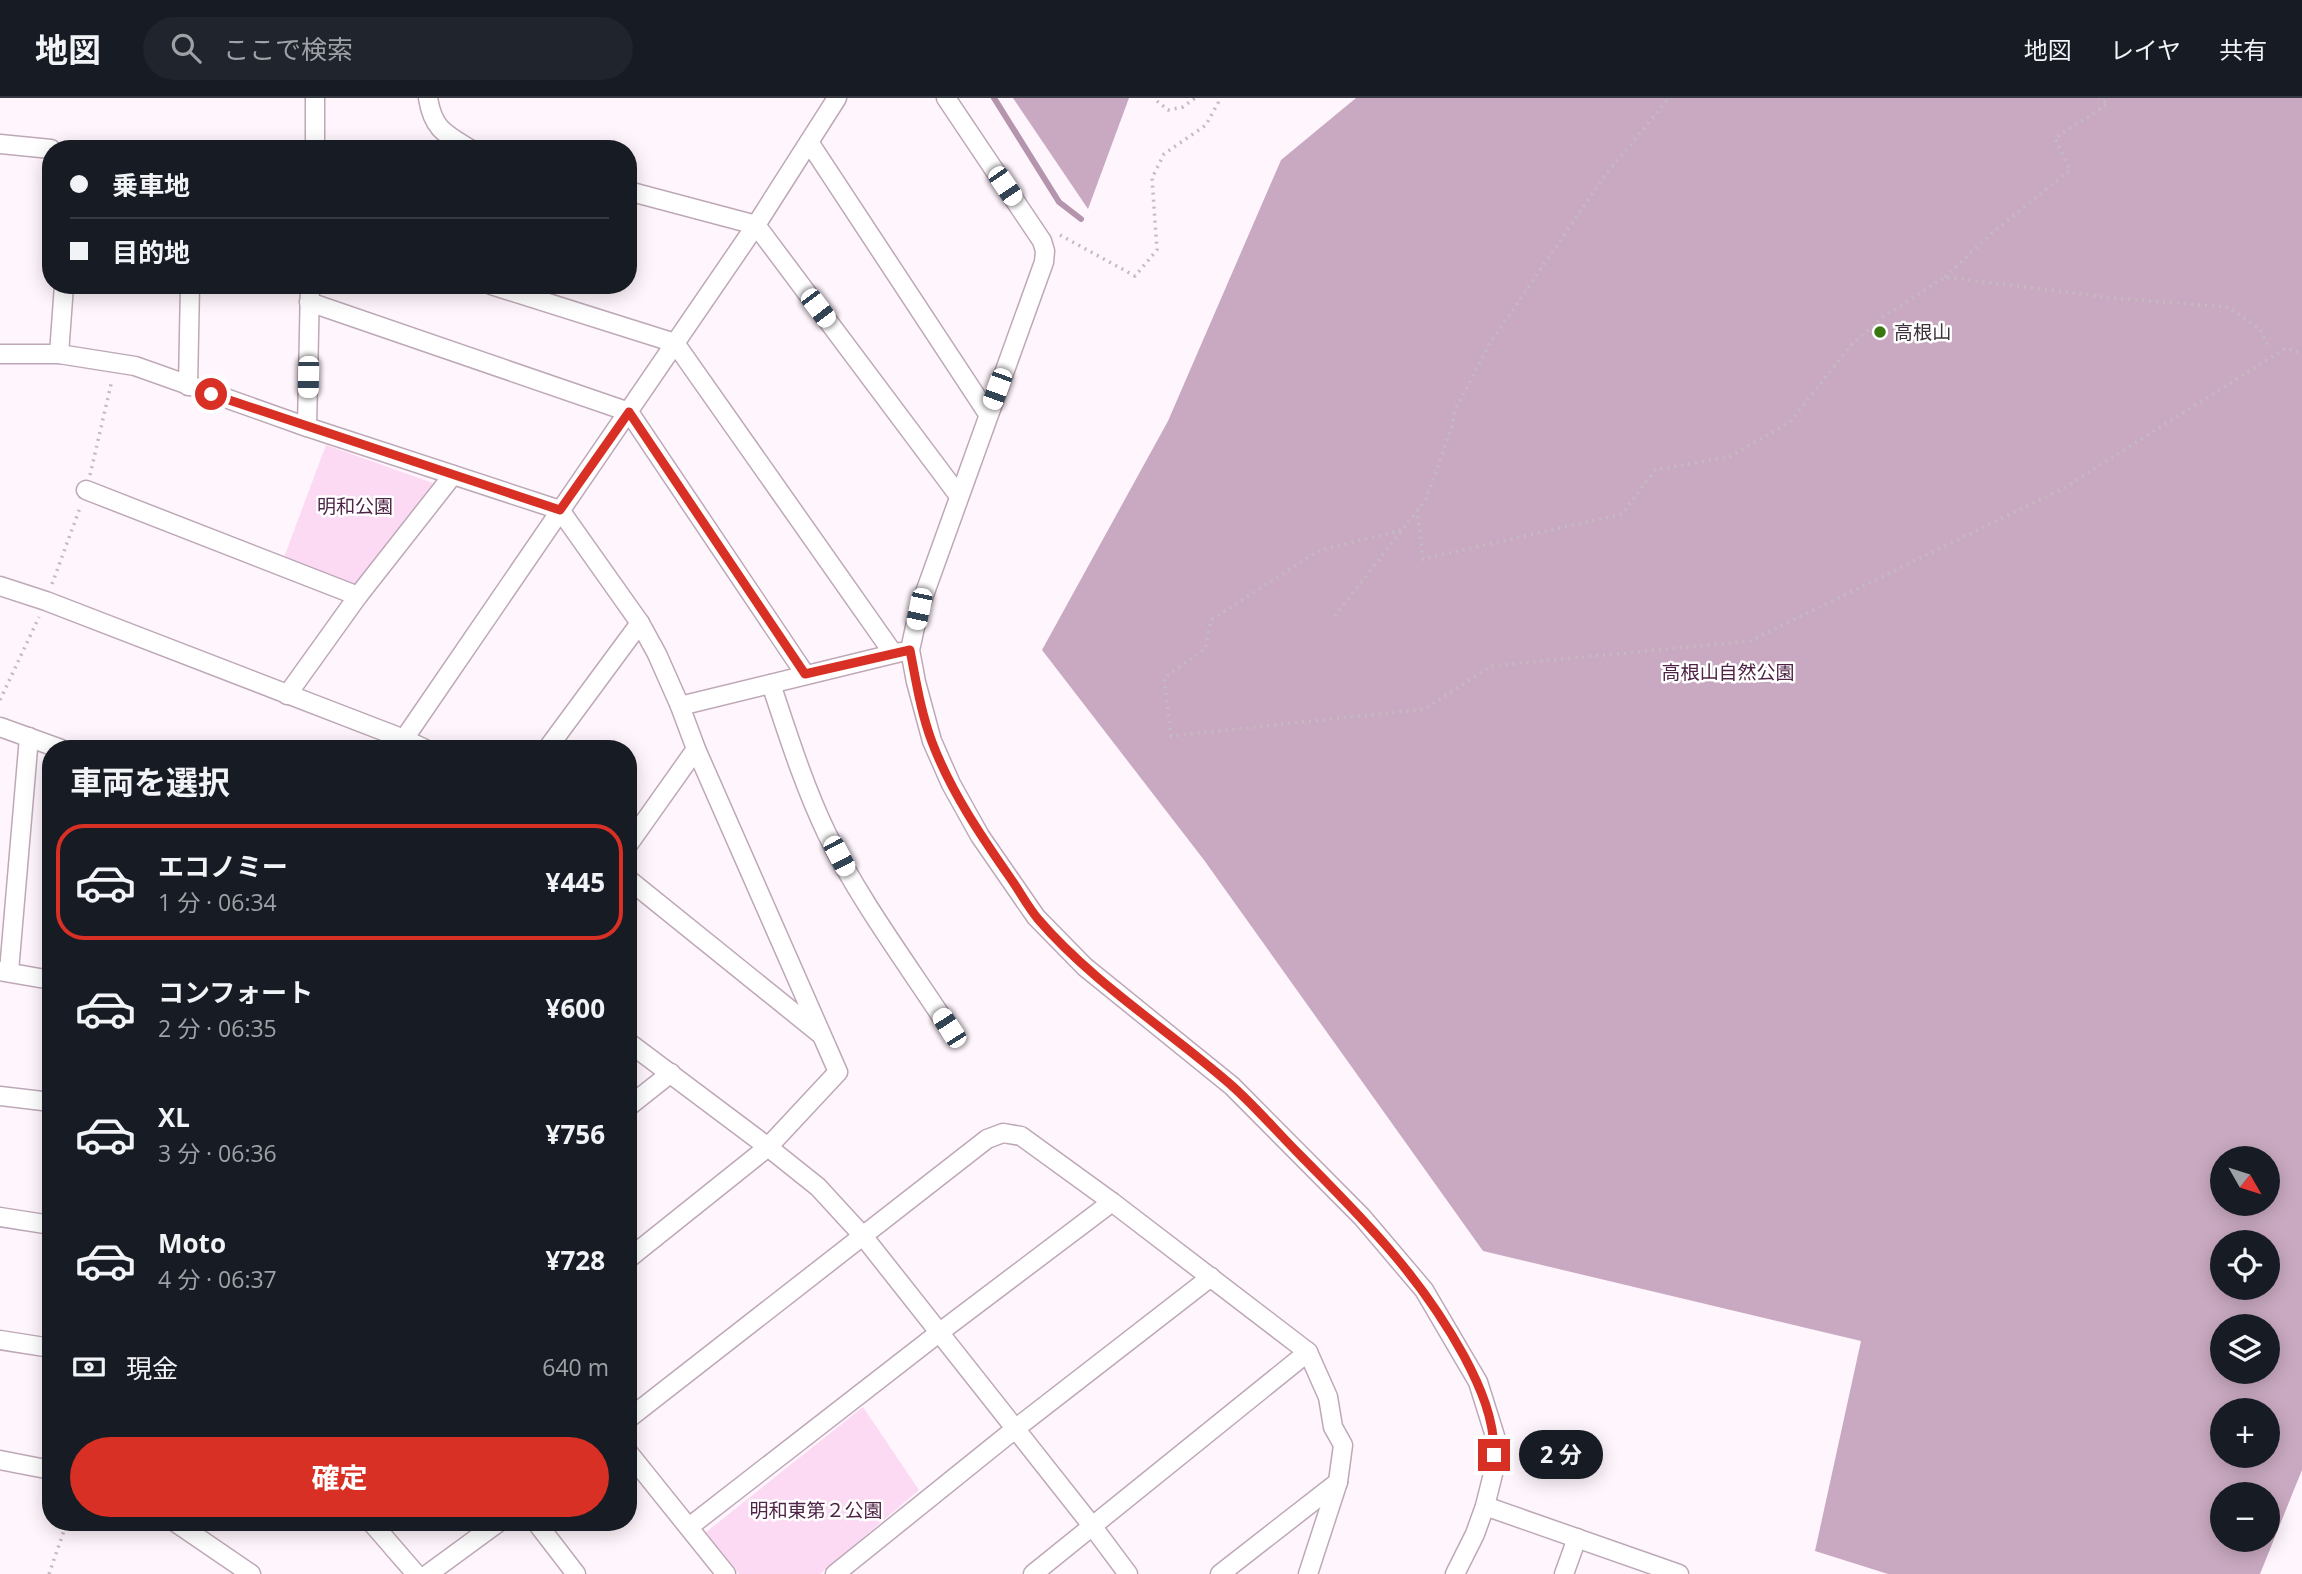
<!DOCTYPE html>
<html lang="ja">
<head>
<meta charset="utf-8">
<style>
	:root { --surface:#171b24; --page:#20242c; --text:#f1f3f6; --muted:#9ea1a6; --line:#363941; --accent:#d93025 }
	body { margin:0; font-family:"Open Sans","Noto Sans JP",sans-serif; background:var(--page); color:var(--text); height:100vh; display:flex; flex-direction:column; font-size:26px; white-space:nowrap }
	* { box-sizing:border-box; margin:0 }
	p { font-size:23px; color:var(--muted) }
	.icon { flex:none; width:38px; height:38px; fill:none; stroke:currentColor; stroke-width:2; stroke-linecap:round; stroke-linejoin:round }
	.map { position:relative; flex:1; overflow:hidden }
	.details { position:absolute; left:42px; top:642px; width:595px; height:791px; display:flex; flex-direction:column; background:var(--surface); border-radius:28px; box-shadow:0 4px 18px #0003 }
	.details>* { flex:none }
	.hud { position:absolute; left:42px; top:42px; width:595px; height:154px; border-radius:28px; box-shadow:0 4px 18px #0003; display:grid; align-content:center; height:154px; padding:0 28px; background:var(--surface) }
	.needle { width:46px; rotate:129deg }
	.fabs { position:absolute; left:2210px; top:1048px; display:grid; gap:14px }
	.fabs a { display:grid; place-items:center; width:70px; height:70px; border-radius:50%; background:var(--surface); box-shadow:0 4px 18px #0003; font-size:35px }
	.end { position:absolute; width:32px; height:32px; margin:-16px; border:9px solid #d93025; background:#fff; box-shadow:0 0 0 4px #fff }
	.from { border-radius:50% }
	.bubble { position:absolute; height:49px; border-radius:24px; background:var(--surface); box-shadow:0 4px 18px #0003; font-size:23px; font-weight:700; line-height:49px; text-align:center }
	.car { position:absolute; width:21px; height:42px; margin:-21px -10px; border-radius:9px; box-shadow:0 0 5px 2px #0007; background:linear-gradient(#fff 24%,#345 0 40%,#fff 0 76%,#345 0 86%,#fff 0) }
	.hud b { display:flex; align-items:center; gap:24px; height:66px; font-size:26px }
	.hud b+b { border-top:2px solid var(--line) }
	.hud i { width:18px; height:18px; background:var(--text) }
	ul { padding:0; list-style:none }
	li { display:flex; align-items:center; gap:21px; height:116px; margin:0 14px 10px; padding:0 14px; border:4px solid transparent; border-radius:28px }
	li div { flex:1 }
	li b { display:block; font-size:26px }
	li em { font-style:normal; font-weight:700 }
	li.current { border-color:var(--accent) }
	li>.icon { width:63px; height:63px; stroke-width:1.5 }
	h2 { padding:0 28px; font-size:32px; line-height:84px }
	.pay { display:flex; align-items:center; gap:18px; height:77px; padding:0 28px; font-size:26px }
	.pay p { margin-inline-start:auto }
	.action { display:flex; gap:14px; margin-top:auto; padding:14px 28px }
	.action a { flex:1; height:80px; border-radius:42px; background:var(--accent); color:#fff; font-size:28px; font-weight:700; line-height:80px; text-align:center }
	header { display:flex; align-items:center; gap:42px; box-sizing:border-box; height:98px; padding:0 35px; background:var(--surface); border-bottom:2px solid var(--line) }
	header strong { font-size:33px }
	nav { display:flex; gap:38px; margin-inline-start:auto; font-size:24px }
	.search { width:490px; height:63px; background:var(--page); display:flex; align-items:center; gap:18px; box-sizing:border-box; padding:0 24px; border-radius:38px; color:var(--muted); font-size:26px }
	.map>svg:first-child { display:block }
</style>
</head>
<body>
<header>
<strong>地図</strong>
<div class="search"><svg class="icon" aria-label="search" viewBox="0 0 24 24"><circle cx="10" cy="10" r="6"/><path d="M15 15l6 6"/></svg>ここで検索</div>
<nav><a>地図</a><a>レイヤ</a><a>共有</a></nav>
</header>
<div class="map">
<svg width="2302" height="1476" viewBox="0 0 2302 1476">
	<rect width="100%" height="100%" fill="#fff5fc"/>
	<g fill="#fcdaf3">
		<polygon points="326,347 433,385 354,490 283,462"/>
		<polygon points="863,1309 919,1392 820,1476 739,1476 705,1435"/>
	</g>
	<g fill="#c9a9c1" fill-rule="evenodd">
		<polygon points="1013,0 1129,0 1088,111"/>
		<path d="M 1356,0 L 2302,0 L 2302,1372 L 2260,1476 L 1888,1476 L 1815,1453 L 1861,1243 L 1483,1153 L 1204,762 L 1042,552 L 1168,323 L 1281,62 ZM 2222,1060 L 2268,1060 L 2268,1106 L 2222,1106 ZM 2222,1144 L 2268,1144 L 2268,1190 L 2222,1190 ZM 2222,1228 L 2268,1228 L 2268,1274 L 2222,1274 ZM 2222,1312 L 2268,1312 L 2268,1358 L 2222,1358 ZM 2222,1396 L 2268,1396 L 2268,1442 L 2222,1442 Z"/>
	</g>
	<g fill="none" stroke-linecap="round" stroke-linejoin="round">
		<polyline stroke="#b595ad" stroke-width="6" points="994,0 1059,104 1081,121"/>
		<defs>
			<g id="minor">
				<path d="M 428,0 C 433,31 445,36 470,51"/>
				<polyline points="946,0 1042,143 1045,153 1044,164 919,511 910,552 916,584 932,643 951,686 980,738 1036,819 1085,869 1232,988 1362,1119 1424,1192 1478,1284 1495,1338 1493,1376 1485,1408 1475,1436 1455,1476"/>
				<polyline points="809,44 988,316"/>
				<polyline points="0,46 51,51"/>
				<polyline points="315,51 315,0"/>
				<polyline points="628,93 756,127 959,398"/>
				<polyline points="491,187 675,245 893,555"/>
				<polyline points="309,204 629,314 805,576"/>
				<polyline points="0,256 59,256 135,268 307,329 560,412 640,525 657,556 680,608 696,651 838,974 768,1049 628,1161"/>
				<polyline points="59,256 64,187"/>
				<polyline points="188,288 190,187"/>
				<polyline points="307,329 310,187"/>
				<polyline points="86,392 358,498"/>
				<polyline points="0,488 46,503 404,641 425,651"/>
				<path d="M 771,586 C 788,637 804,688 827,736 C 860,803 908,867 949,930"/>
				<polyline points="287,597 358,498 453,377"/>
				<polyline points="680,608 901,554"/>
				<polyline points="0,629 61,651"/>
				<polyline points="399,651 404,641 756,127 837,0"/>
				<polyline points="547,651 640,525"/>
				<polyline points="628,747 696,651"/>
				<polyline points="628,781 819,935"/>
				<polyline points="0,873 51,882"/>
				<polyline points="9,873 29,639"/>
				<polyline points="628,944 768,1049 818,1089 863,1138 1093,1429 1128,1476"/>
				<polyline points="0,998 51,1004"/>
				<polyline points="628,1009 671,975"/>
				<polyline points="0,1119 51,1127"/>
				<polyline points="0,1242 51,1250"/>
				<polyline points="628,1321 987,1041 1003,1035 1021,1038 1112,1104 1308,1254 1328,1299 1333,1329 1343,1347 1338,1384 1308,1476"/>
				<polyline points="628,1354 726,1476"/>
				<polyline points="0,1362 51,1372"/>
				<polyline points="1485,1408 1679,1476"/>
				<polyline points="175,1424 251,1476"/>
				<polyline points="371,1424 416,1476"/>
				<polyline points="536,1424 576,1476"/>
				<polyline points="689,1429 940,1234 1112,1104"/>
				<polyline points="428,1476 499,1424"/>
				<polyline points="835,1476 1015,1331 1211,1179"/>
				<polyline points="1033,1476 1308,1254"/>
				<polyline points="1220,1476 1338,1384"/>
				<polyline points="1564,1476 1577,1440"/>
			</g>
		</defs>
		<use href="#minor" stroke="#bea8b8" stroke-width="21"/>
		<g stroke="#c4bac1" stroke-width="3.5" stroke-dasharray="2 5" stroke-linecap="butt">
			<polyline points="1157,3 1168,12 1183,9 1195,0"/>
			<polyline points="1060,137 1135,178 1157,152 1152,80 1164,56 1206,27 1218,5 1217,0"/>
			<polyline points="1945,179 1992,135 2070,72 2055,40 2108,6 2099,0"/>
			<polyline points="90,377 112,282"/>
			<polyline points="1417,411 1423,461 1622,416 1655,372 1729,359 1790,324 1852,246 1883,219 1945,179 2113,200 2228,209 2260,231 2269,250"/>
			<polyline points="1401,432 1318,453 1211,522 1205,551 1164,580 1171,638 1425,611 1491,568 1750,543 2062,391 2286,250 2302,255"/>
			<polyline points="52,486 81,407"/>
			<polyline points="1335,518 1426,401 1452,329 1455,312 1490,245 1606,76 1669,0"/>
			<polyline points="0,602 39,519"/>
			<polyline points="49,1476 67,1424"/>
		</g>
		<use href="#minor" stroke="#fff" stroke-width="18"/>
	</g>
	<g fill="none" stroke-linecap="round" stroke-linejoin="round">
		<path stroke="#d93025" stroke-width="9" d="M 211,296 L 560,412 L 629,314 L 805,576 L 910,552 C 916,583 921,615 932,644 C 951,694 981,738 1011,781 C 1020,794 1028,809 1038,821 C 1093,885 1167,931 1230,986 C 1255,1008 1277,1034 1301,1058 C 1365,1123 1419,1176 1464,1258 C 1480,1288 1495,1322 1494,1357"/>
	</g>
	<circle fill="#397710" stroke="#fff" stroke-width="2.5" cx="1880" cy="234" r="7"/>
	<g text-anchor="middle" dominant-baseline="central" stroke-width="5" stroke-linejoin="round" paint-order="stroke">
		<g font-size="19" fill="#3d343b" stroke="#fff" text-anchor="start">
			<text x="1894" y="234">高根山</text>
		</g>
		<g font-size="19" fill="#4e2345" stroke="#fff">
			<text x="355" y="408">明和公園</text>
			<text x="1728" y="574">高根山自然公園</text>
			<text x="816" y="1412">明和東第２公園</text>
		</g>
	</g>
</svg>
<div class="fabs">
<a><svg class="needle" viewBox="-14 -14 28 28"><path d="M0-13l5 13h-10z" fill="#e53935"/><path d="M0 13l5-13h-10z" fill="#9ea1a6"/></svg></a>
<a><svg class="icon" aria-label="locate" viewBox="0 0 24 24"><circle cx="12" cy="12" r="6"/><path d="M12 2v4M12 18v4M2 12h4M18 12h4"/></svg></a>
<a><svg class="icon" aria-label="layers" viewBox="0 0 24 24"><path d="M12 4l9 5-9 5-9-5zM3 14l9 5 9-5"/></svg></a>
<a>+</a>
<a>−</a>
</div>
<i class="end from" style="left:211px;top:296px"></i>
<i class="end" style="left:1494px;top:1357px"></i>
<div class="bubble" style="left:1519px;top:1332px;width:84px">2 分</div>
<i class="car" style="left:1005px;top:88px;rotate:146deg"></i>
<i class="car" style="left:818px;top:210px;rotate:143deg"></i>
<i class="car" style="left:308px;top:279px;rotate:181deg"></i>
<i class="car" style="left:997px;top:291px;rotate:200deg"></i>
<i class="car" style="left:919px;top:511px;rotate:192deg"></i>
<i class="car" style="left:839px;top:758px;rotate:152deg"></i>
<i class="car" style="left:949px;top:930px;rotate:327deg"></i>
<div class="hud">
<b><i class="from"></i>乗車地</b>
<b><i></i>目的地</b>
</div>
<section class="details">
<h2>車両を選択</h2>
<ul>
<li class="current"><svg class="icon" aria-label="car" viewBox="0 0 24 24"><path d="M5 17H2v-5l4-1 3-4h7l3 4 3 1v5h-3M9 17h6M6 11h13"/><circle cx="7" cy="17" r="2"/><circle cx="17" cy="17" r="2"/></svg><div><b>エコノミー</b><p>1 分 · 06:34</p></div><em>¥445</em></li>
<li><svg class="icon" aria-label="car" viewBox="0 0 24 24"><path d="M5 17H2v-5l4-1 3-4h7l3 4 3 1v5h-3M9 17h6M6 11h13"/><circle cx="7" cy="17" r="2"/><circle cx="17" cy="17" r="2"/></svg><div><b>コンフォート</b><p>2 分 · 06:35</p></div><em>¥600</em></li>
<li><svg class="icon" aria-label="car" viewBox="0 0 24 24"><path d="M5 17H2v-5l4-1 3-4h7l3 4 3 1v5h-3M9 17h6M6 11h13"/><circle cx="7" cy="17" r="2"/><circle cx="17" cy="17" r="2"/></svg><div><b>XL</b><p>3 分 · 06:36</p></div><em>¥756</em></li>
<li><svg class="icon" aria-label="car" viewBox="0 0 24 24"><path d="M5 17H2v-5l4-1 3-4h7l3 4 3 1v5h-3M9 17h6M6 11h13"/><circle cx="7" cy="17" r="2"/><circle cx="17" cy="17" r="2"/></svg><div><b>Moto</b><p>4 分 · 06:37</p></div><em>¥728</em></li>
</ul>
<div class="pay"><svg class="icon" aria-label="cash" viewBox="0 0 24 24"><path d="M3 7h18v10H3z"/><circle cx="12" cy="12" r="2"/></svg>現金<p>640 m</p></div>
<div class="action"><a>確定</a></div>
</section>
</div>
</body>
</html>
